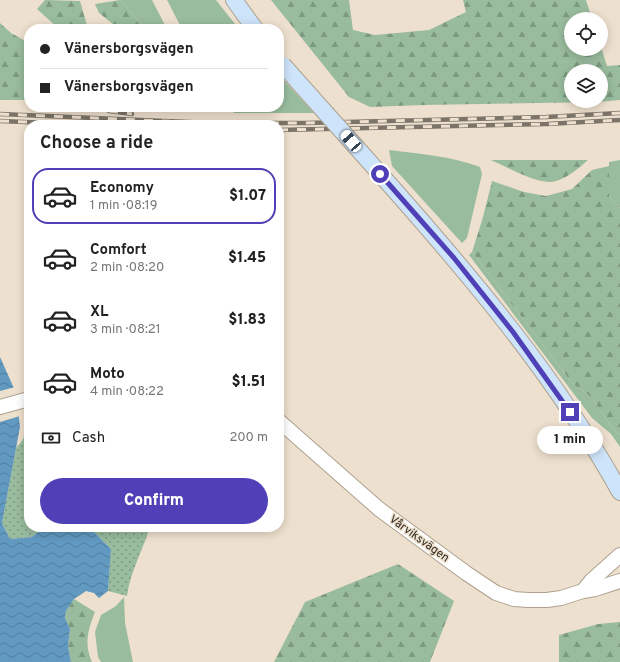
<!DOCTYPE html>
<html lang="en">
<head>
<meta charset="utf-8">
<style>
	:root { --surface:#fff; --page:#f2f2f2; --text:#222; --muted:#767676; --line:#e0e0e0; --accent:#5040b7 }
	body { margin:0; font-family:Overpass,sans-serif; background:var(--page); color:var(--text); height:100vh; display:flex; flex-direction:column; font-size:15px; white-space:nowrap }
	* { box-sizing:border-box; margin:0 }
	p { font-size:13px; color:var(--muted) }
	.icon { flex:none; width:22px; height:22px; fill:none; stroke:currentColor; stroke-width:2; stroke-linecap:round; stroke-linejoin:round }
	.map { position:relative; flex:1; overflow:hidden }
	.sheet { position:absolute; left:24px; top:120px; width:260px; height:412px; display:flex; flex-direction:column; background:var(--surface); border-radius:16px; box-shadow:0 2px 10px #0003 }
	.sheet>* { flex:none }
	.hud { position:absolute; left:24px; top:24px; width:260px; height:88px; border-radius:16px; box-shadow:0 2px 10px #0003; display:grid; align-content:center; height:88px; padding:0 16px; background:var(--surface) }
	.controls { position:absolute; left:564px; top:12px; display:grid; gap:8px }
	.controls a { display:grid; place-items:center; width:44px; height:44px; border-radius:50%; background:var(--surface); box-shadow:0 2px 10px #0003; font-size:20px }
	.end { position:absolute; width:18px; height:18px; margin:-9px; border:5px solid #5040b7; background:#fff; box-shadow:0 0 0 2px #fff }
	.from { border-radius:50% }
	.bubble { position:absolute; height:28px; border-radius:14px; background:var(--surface); box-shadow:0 2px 10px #0003; font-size:13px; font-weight:800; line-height:28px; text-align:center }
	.car { position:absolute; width:12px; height:24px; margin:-12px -6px; border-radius:5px; box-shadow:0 0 3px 1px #0007; background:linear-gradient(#fff 24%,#345 0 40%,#fff 0 76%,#345 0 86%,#fff 0) }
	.hud b { display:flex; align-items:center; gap:14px; height:38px; font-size:15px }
	.hud b+b { border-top:1px solid var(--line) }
	.hud i { width:10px; height:10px; background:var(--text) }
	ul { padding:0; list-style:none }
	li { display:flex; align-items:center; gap:12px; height:56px; margin:0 8px 6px; padding:0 8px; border:2px solid transparent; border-radius:16px }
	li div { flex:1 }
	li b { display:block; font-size:15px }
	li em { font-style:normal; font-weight:800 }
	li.selected { border-color:var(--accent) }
	li>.icon { width:36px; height:36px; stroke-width:1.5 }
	h2 { padding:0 16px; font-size:18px; line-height:48px }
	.pay { display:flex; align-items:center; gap:10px; height:44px; padding:0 16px; font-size:15px }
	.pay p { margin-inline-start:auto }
	.primary-button { display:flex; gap:8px; margin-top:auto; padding:8px 16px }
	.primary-button a { flex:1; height:46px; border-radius:24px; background:var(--accent); color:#fff; font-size:16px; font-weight:800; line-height:46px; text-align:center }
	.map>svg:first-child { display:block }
</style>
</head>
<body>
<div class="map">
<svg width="620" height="662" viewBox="0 0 620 662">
	<defs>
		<pattern id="forest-firs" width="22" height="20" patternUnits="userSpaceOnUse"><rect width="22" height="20" fill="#99bc9e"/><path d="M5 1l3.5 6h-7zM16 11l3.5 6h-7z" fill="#7d9981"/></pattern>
		<pattern id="park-dots" width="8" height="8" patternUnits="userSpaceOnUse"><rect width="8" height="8" fill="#99bc9e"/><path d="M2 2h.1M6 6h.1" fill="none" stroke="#7d9981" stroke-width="1.8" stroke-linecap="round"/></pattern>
		<pattern id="water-waves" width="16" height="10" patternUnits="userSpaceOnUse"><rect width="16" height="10" fill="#6199c1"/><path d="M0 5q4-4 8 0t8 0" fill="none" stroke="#517d9d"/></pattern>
	</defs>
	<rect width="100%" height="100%" fill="#eee0ce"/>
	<g fill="#99bc9e">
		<polygon points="120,0 152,0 167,29 146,29"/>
		<polygon points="167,0 216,0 239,29 182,29"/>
		<polygon points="279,75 314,113 234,113 230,107 279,107"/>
		<path d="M 389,150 C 421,154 450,156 480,167 L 482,174 L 467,238 L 462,243 L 392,166 Z"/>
		<polygon points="620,160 620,208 609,196 609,162"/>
		<polygon points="472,252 572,383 591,397 611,426 620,435 620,447 611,434 592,418 469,255"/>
		<polygon points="124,597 125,623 133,662 101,662 98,657 95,632 101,615 116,606"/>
	</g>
	<g fill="url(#forest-firs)" fill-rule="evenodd">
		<polygon points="45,0 80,1 88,29 59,29 37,9"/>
		<polygon points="120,0 146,29 119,29 99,13 95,4"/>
		<path d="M 271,0 L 349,0 L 353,30 L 375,35 L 429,30 L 466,12 L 463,0 L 586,0 L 592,19 L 571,19 L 571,49 L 601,49 L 601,47 L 607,66 L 620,65 L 620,100 L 598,102 L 424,105 L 370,107 L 349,97 ZM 571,71 L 601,71 L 601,101 L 571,101 Z"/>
		<polygon points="0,23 11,33 29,43 29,100 0,100"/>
		<path d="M 491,160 L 588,160 C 579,168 564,181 551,182 C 534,183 507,167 491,160 Z"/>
		<polygon points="609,166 609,196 620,208 620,435 611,426 591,397 572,383 472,252 483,217 492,181 524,192 546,196 572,189 592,170"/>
		<polygon points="398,564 454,601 430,662 274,662 305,602"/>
		<path d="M 74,599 L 95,612 C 88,630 84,643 92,662 L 71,662 L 68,646 L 70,629 L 65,618 L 66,611 Z"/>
		<polygon points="620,622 620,662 559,662 559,635 598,624"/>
	</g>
	<g fill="url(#park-dots)">
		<path d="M 29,413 L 29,527 L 44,527 L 32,537 L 10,539 L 2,523 L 16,448 C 28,435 27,430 24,415 Z"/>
		<path d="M 85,527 L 150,527 C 143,550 130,572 127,596 L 108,591 L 111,549 L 93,531 Z"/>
	</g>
	<polygon fill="url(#water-waves)" points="0,357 16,393 20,427 2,523 10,539 32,537 44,527 85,527 93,531 111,549 108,591 99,598 94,593 86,591 74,599 66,611 65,618 70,629 68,646 71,662 0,662"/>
	<polygon fill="#eee0ce" points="15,387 18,392 20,416 0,422 0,391"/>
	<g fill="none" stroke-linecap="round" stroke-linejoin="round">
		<defs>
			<g id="tertiary">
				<polyline points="0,407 29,399"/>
				<polyline points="279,421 379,509 466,573 496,593 514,599 528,600 547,600 561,598 583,591 595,589 620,581"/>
				<polyline points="583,591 591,581 620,555"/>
			</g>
			<g id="secondary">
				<polyline points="234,0 255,29"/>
				<path d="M 390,185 C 475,281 558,380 620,492"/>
			</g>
		</defs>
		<use href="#tertiary" stroke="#aea18f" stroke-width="16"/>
		<use href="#secondary" stroke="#aea18f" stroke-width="18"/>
		<use href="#tertiary" stroke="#fff" stroke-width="14"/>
		<use href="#secondary" stroke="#cee4fa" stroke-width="16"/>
		<defs>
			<g id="rail">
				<polyline points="109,111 132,114"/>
				<polyline points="0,114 211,123 306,123 546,117 620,113"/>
				<polyline points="0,121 99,125"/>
				<polyline points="279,130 547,124 620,120"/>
			</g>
		</defs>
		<use href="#rail" stroke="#7c7468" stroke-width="4.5"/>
		<use href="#rail" stroke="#eee0ce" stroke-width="3" stroke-dasharray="9" stroke-linecap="butt"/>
		<defs>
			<polyline id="secondary-bridge" points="283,65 390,185"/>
		</defs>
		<use href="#secondary-bridge" stroke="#aea18f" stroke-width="18" stroke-linecap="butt"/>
		<use href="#secondary-bridge" stroke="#cee4fa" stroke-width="16"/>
	</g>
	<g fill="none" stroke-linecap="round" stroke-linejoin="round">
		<polyline stroke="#5040b7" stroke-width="5" points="380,174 454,258 513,332 570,412"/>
	</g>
	<g text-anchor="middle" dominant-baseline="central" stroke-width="3" stroke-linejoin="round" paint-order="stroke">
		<g font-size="12" fill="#312c25" stroke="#eee0ce">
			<text transform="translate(419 539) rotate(36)">Vårviksvägen</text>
		</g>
	</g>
</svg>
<div class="controls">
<a><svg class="icon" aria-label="locate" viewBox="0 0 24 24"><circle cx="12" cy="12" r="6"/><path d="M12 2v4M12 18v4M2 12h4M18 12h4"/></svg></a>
<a><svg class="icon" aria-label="layers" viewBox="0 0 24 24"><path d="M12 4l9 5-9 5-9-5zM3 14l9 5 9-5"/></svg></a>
</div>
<i class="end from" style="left:380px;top:174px"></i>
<i class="end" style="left:570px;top:412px"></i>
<div class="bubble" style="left:537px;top:426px;width:66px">1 min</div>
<i class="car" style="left:351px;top:141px;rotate:319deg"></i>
<div class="hud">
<b><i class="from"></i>Vänersborgsvägen</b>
<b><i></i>Vänersborgsvägen</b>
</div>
<section class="sheet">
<h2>Choose a ride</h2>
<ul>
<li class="selected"><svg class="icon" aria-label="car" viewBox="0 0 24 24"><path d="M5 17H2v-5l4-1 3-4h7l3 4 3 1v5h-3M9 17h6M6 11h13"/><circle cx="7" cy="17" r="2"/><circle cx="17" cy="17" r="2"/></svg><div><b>Economy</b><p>1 min · 08:19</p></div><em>$1.07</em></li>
<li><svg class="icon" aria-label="car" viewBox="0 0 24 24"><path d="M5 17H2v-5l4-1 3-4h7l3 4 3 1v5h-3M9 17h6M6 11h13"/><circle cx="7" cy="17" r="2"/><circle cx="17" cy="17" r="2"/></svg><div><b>Comfort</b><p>2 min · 08:20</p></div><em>$1.45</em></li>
<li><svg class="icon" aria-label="car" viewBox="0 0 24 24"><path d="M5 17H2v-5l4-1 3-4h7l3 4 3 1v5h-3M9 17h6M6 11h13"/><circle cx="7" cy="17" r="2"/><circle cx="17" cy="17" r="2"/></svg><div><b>XL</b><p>3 min · 08:21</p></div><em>$1.83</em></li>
<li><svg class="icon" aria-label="car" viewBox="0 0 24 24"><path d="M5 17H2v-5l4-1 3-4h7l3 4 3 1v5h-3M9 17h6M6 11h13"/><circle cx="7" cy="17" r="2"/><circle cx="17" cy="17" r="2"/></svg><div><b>Moto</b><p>4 min · 08:22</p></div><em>$1.51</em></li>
</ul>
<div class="pay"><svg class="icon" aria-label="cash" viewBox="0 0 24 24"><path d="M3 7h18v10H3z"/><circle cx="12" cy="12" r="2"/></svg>Cash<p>200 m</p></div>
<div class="primary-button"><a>Confirm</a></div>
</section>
</div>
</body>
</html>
